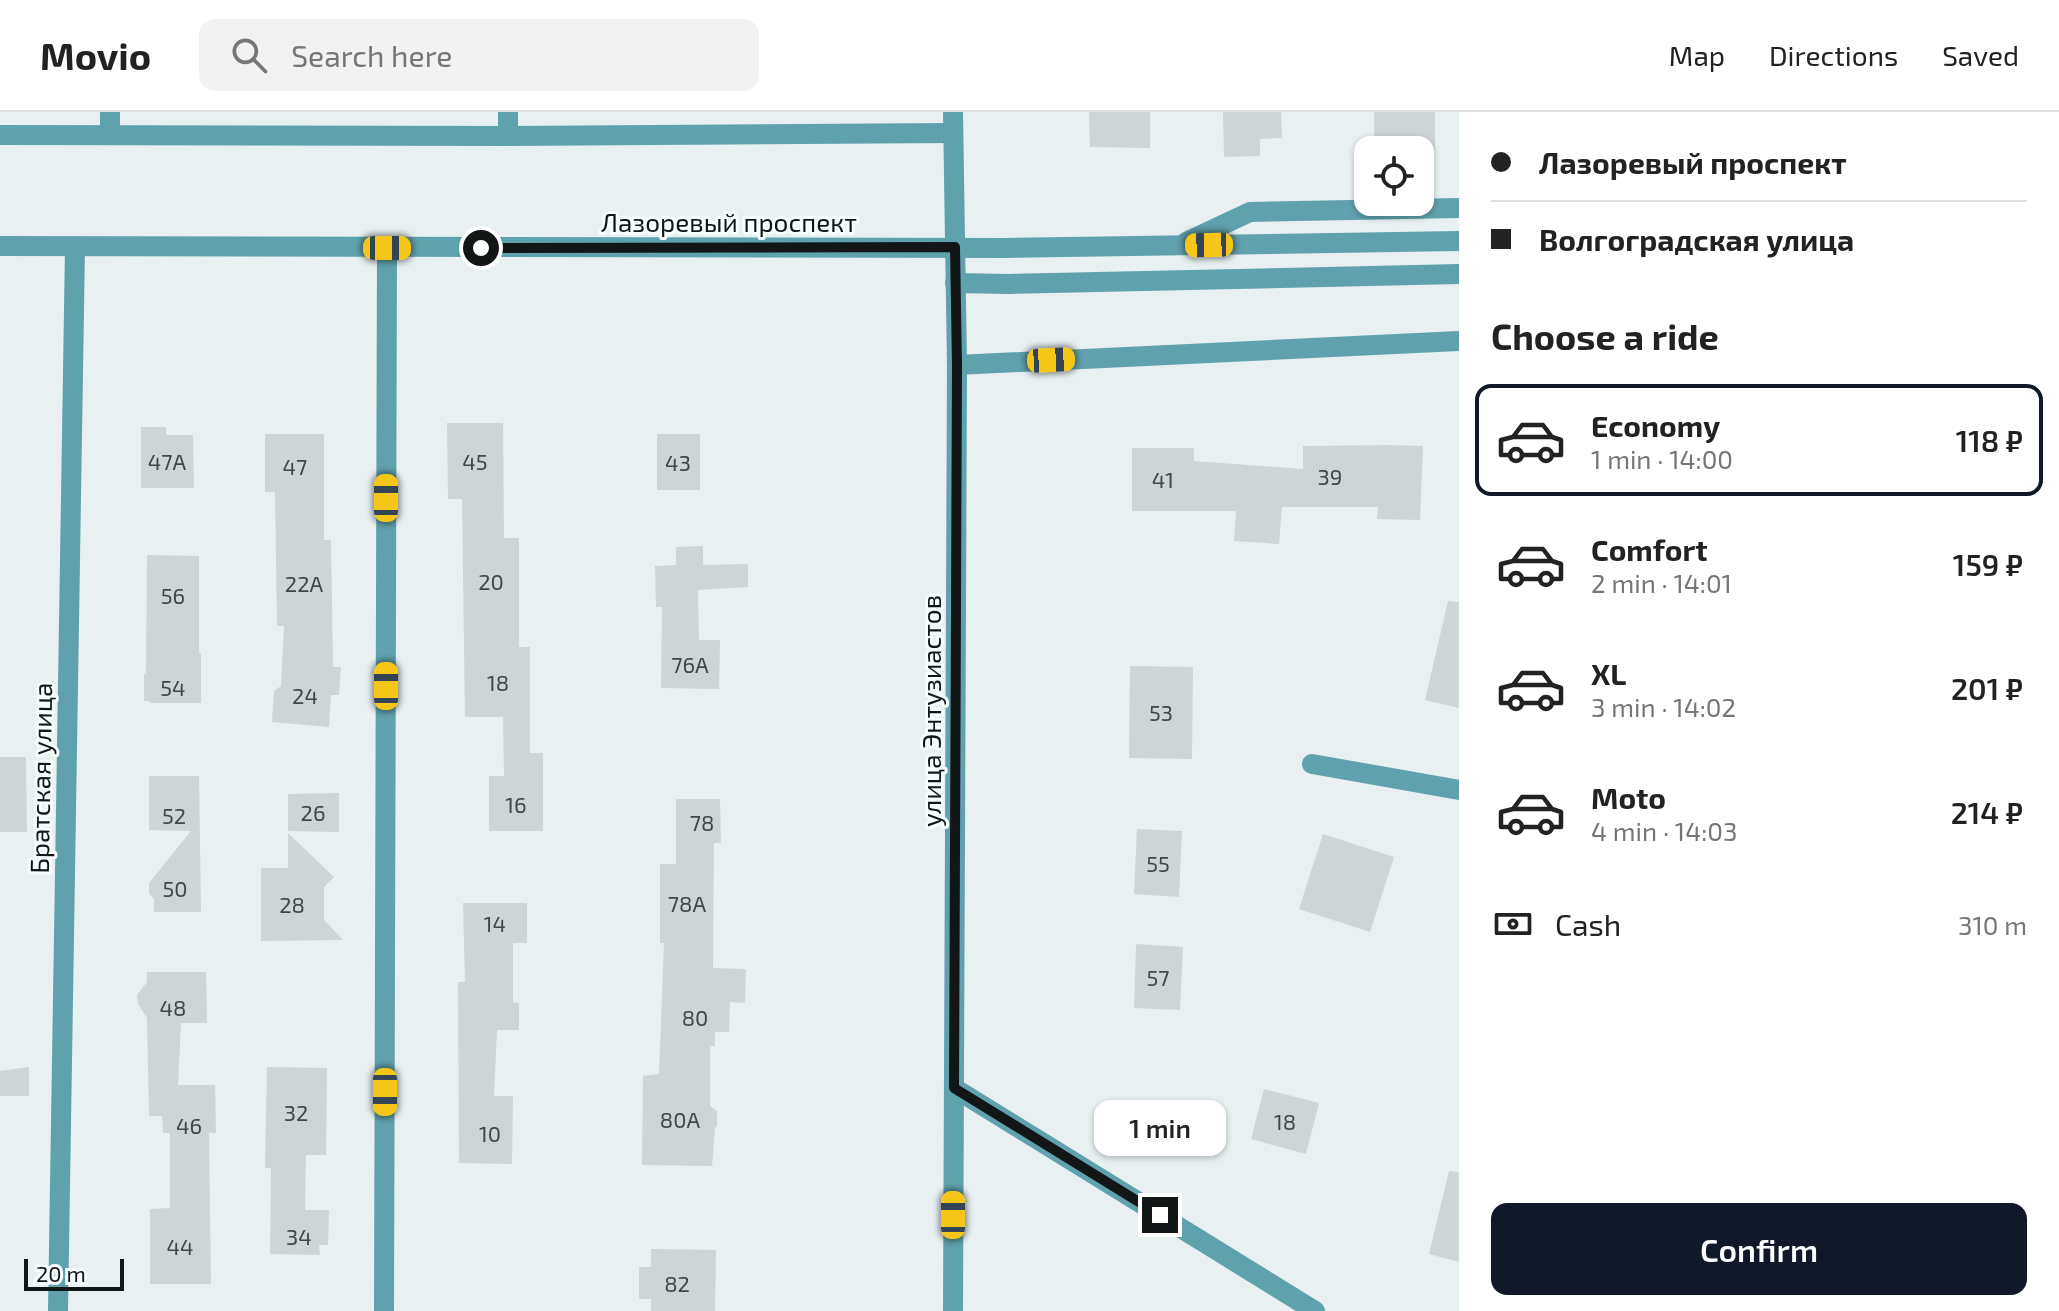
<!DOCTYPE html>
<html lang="en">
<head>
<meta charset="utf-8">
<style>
	:root { --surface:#fff; --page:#f2f2f2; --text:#222; --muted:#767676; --line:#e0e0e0; --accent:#111827 }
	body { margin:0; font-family:"Exo 2",sans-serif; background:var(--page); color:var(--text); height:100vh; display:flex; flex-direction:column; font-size:30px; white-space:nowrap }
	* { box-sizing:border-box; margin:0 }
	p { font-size:26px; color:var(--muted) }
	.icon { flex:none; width:44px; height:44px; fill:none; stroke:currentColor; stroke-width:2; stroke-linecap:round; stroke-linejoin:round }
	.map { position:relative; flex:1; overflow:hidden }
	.side { display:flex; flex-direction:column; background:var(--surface); width:600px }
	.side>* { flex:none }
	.guide { display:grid; align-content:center; height:176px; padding:0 32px; background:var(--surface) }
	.buttons { position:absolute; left:1354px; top:24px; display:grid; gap:16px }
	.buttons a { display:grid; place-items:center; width:80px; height:80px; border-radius:16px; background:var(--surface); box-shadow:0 2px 6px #0004; font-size:40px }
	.scale { position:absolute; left:24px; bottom:20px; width:100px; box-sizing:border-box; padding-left:8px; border:4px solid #131617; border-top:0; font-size:22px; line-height:28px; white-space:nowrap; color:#131617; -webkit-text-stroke:6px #f5fdff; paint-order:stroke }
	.end { position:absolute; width:36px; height:36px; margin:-18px; border:10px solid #131617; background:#fff; box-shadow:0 0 0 4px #fff }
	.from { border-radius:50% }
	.bubble { position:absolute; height:56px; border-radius:16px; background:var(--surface); box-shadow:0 2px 6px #0004; font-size:26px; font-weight:600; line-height:56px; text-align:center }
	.car { position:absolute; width:24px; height:48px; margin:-24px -12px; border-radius:10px; box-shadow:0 0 6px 2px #0007; background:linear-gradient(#f5c518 24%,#345 0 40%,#f5c518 0 76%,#345 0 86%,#f5c518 0) }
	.guide b { display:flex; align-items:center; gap:28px; height:76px; font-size:30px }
	.guide b+b { border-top:2px solid var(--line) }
	.guide i { width:20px; height:20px; background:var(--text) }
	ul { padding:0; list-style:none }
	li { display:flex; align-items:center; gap:24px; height:112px; margin:0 16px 12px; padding:0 16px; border:4px solid transparent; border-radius:16px }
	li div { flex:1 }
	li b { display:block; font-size:30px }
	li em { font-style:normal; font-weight:600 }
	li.current { border-color:var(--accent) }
	li>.icon { width:72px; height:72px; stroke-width:1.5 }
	h2 { padding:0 32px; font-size:36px; line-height:96px }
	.pay { display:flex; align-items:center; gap:20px; height:88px; padding:0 32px; font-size:30px }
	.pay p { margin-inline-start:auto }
	.primary-button { display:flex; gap:16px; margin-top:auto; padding:16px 32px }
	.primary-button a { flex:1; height:92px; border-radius:16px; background:var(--accent); color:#fff; font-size:32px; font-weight:600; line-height:92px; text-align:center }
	header { display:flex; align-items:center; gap:48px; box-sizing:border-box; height:112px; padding:0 40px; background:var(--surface); border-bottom:2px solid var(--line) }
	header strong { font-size:38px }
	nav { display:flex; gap:44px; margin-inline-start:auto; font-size:28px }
	.search { width:560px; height:72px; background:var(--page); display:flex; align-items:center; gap:20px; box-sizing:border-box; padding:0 28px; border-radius:16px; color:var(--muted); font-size:30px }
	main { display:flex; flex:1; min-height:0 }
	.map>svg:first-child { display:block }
</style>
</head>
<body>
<header>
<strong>Movio</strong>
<div class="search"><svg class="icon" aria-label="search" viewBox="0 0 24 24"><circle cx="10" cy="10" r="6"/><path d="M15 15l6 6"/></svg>Search here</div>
<nav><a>Map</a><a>Directions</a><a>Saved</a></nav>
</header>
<main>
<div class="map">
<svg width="1459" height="1199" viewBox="0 0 1459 1199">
	<rect width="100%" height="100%" fill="#e8f0f1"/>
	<g fill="#cdd5d6">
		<polygon points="1089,0 1150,0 1150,36 1090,35"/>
		<polygon points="1223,0 1281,0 1282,26 1260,27 1260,44 1224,45"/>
		<rect x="1374" y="0" width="61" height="38"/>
		<polygon points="447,311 503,311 504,426 519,426 519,535 530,535 530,641 543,641 543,719 489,719 489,664 504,664 503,605 465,605 462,387 448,387"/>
		<polygon points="141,315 166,315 166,323 193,323 194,376 141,376"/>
		<polygon points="265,322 324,322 324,428 331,428 333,555 341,555 339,583 331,583 329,615 272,610 274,579 281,574 284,514 277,514 275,380 265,380"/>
		<rect x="657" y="322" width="43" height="56"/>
		<polygon points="1389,333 1423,334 1420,408 1377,407 1378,395 1282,395 1279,432 1234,429 1236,399 1132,399 1132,336 1194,336 1194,349 1303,357 1303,334"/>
		<polygon points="703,434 703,453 748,452 748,475 698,478 699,528 720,528 719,577 661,576 662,495 656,495 655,454 676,453 676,435"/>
		<polygon points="147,443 199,444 199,541 201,541 201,591 150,591 150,589 144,589 144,562 146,562"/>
		<polygon points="1448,489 1459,490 1459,596 1425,588"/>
		<polygon points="1130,554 1193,555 1192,647 1129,646"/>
		<polygon points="0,645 26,645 27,720 0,720"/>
		<polygon points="149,664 199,664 201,800 154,800 154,787 149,782 149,771 191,719 149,718"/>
		<polygon points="339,681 339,720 288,719 288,682"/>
		<polygon points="676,687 720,687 721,731 714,731 713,856 746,857 745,891 730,890 729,920 715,920 715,934 710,934 710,994 717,999 717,1014 715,1016 712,1054 642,1053 643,964 659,962 664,831 660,831 660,752 676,752"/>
		<polygon points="1137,717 1182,719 1179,785 1134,782"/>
		<polygon points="288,721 334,765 324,775 324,808 343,828 261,829 261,756 288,756"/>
		<polygon points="1323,722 1394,745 1370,820 1299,797"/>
		<polygon points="463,791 527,791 527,831 513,831 513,890 519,891 519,918 497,918 494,984 513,984 512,1052 459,1051 458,870 465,870"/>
		<polygon points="1136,832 1183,835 1180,898 1134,896"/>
		<polygon points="147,860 206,860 207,911 181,911 178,973 215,973 216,1021 209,1021 211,1172 150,1172 150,1097 170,1096 170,1021 163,1021 162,1004 149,1004 147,906 138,892 137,883 147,870"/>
		<polygon points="29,955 29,984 0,984 0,959"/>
		<polygon points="267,955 327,956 326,1043 306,1043 305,1098 329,1098 328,1133 319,1133 320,1143 270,1142 271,1056 265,1056"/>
		<polygon points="1264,977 1319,991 1306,1042 1251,1027"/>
		<polygon points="1449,1059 1459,1060 1459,1150 1429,1142"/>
		<polygon points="651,1137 716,1138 715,1199 651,1199 651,1187 639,1187 639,1155 651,1155"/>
	</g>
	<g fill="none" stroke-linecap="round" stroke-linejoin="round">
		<g stroke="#5fa1ac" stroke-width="20">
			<polyline points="508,0 508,24"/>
			<polyline points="0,23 508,24 953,21"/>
			<polyline points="110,23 110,0"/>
			<polyline points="1186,130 1250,100 1459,96"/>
			<polyline points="0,134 1007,136 1459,129"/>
			<polyline points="955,171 1008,172 1459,162"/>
			<polyline points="957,253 1459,229"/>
			<polyline points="1312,652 1459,678"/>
			<polyline points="954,976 1315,1199"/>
			<polyline points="58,1199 75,135"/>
			<polyline points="384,1199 387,136"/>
			<polyline points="953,1199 957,253 953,0"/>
		</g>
	</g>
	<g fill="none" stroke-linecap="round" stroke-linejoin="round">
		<polyline stroke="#131617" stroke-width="10" points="481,136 955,135 957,253 954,976 1160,1103"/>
	</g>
	<g text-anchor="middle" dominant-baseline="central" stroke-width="6" stroke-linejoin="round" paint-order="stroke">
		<g font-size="22" fill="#424647">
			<text x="167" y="349">47А</text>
			<text x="475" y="349">45</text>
			<text x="678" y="350">43</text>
			<text x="295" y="354">47</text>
			<text x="1330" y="364">39</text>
			<text x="1163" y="367">41</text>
			<text x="491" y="469">20</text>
			<text x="304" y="471">22А</text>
			<text x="173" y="483">56</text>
			<text x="690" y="552">76А</text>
			<text x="498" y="570">18</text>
			<text x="173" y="575">54</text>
			<text x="305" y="583">24</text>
			<text x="1161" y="600">53</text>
			<text x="516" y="692">16</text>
			<text x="313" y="700">26</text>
			<text x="174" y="703">52</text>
			<text x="702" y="710">78</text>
			<text x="1158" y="751">55</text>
			<text x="175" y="776">50</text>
			<text x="687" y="791">78А</text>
			<text x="292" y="792">28</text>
			<text x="495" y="811">14</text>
			<text x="1158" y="865">57</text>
			<text x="173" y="895">48</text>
			<text x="695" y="905">80</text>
			<text x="296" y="1000">32</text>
			<text x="680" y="1007">80А</text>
			<text x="1285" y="1009">18</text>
			<text x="189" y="1013">46</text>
			<text x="490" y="1021">10</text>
			<text x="299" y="1124">34</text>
			<text x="180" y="1134">44</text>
			<text x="677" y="1171">82</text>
		</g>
		<g font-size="26" fill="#131617" stroke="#f5fdff">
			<text x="729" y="109">Лазоревый проспект</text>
			<text transform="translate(930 599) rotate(-90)">улица Энтузиастов</text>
			<text transform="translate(40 666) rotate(-89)">Братская улица</text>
		</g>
	</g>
</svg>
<div class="buttons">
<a><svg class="icon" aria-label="locate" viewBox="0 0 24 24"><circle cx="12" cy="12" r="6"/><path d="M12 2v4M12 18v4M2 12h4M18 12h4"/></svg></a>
</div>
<div class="scale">20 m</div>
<i class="end from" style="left:481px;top:136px"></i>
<i class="end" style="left:1160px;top:1103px"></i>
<div class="bubble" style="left:1094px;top:988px;width:132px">1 min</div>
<i class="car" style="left:1209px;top:133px;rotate:269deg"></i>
<i class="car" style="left:387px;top:136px;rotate:90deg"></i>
<i class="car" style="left:1051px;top:248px;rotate:87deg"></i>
<i class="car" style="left:386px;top:386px;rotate:0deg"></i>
<i class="car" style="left:386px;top:574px;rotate:0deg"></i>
<i class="car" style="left:385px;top:980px;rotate:180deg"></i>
<i class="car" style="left:953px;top:1103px;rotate:0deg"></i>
</div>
<section class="side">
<div class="guide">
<b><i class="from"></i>Лазоревый проспект</b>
<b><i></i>Волгоградская улица</b>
</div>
<h2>Choose a ride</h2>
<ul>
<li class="current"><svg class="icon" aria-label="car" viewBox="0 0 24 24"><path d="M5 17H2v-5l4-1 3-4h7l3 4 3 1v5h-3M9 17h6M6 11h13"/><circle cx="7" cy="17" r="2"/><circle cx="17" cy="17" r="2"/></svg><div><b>Economy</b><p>1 min · 14:00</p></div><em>118 ₽</em></li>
<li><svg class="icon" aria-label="car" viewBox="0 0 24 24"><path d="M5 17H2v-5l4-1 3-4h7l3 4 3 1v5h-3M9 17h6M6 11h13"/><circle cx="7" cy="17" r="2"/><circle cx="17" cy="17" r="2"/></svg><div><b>Comfort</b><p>2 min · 14:01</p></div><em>159 ₽</em></li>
<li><svg class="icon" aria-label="car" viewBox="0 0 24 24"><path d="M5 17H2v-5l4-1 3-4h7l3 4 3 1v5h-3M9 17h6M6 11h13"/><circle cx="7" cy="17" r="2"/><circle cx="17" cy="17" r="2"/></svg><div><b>XL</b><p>3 min · 14:02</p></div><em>201 ₽</em></li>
<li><svg class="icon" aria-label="car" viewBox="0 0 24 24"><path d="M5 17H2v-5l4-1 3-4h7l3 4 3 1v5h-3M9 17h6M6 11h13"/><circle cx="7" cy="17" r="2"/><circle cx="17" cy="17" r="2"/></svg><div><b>Moto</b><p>4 min · 14:03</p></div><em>214 ₽</em></li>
</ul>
<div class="pay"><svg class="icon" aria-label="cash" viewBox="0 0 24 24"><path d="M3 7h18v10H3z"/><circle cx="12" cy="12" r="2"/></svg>Cash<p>310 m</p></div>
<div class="primary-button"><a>Confirm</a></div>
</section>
</main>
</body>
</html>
